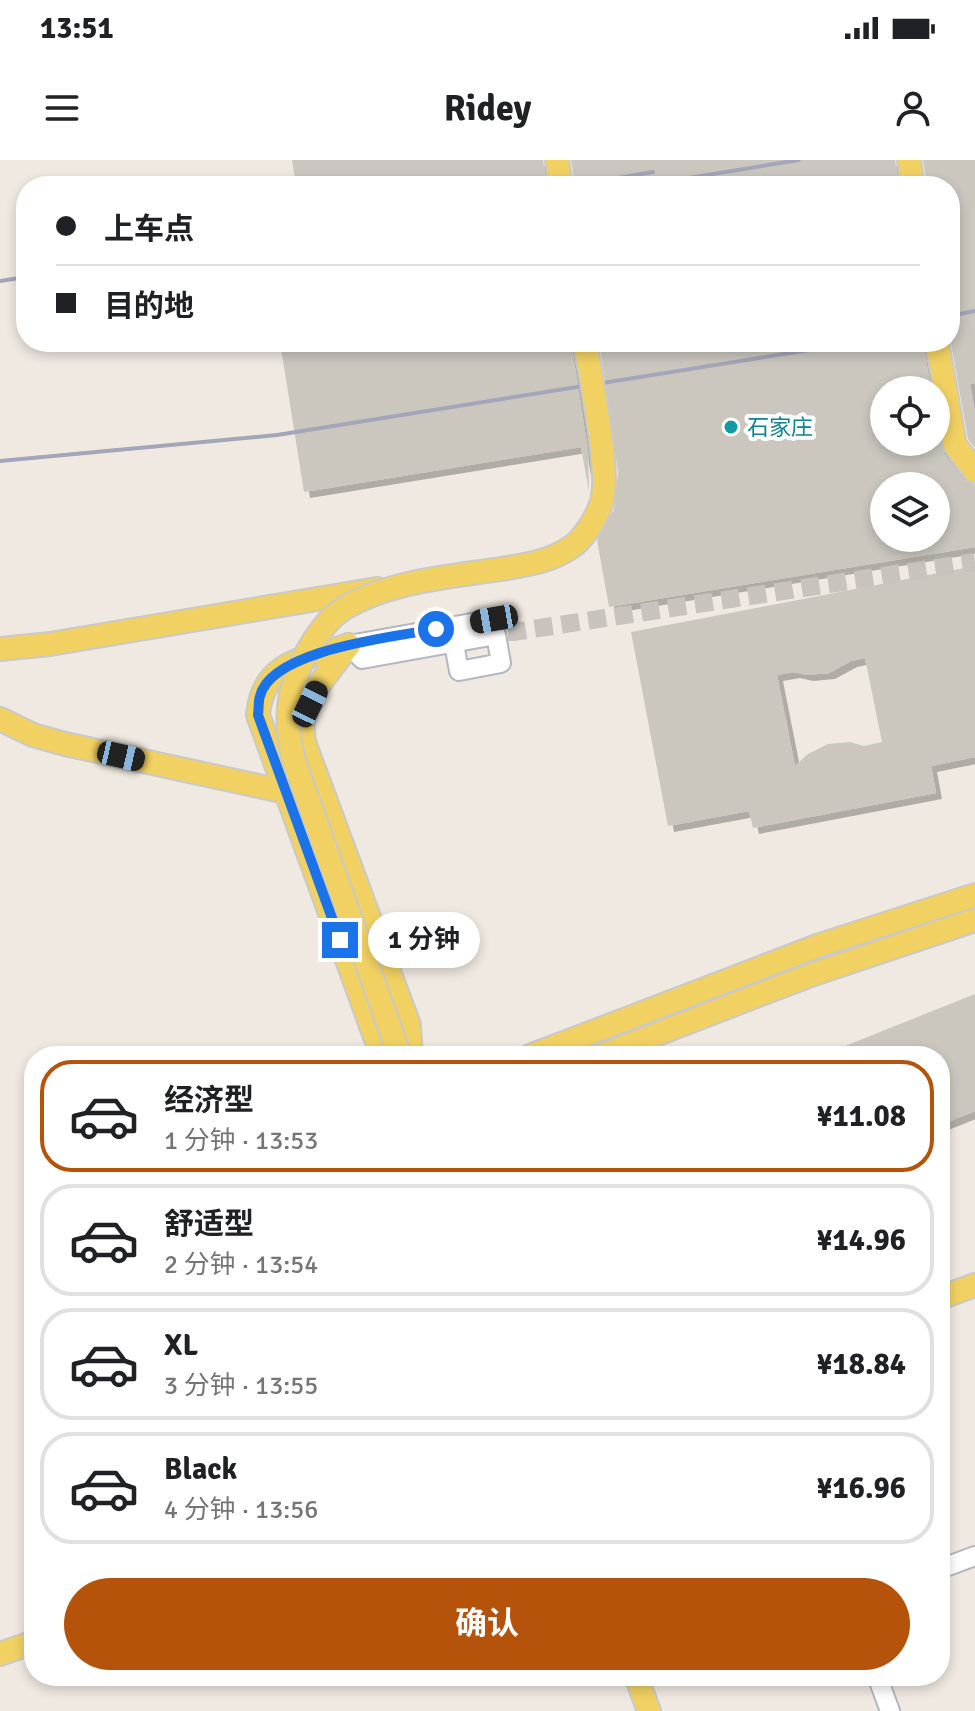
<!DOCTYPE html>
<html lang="zh">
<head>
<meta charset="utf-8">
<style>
	:root { --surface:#fff; --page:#f6f6f6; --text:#202124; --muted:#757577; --line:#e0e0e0; --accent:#b45309 }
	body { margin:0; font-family:Signika,"Noto Sans SC",sans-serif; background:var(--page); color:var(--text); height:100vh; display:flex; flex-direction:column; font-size:30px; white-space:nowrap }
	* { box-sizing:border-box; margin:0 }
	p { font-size:26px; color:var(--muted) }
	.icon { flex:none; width:44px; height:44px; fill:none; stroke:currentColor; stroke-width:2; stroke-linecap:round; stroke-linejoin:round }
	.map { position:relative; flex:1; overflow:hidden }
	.details { position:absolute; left:24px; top:886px; width:926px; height:640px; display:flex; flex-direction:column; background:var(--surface); border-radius:32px; box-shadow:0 4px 12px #0003 }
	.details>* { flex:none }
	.guide { position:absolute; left:16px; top:16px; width:944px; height:176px; border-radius:32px; box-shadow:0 4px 12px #0003; display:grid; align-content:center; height:176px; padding:0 40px; background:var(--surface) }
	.tools { position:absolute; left:870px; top:216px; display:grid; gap:16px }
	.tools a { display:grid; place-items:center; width:80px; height:80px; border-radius:50%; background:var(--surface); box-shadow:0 4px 12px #0003; font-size:40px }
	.end { position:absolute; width:36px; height:36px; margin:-18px; border:10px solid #1a73e8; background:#fff; box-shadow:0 0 0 4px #fff }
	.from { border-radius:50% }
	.bubble { position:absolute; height:56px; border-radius:28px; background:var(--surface); box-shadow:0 4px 12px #0003; font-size:26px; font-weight:700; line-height:56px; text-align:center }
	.car { position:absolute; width:24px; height:48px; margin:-24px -12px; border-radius:10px; box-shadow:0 0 6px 2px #0007; background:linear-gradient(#222 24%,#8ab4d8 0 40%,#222 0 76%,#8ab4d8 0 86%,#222 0) }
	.guide b { display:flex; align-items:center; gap:28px; height:76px; font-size:30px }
	.guide b+b { border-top:2px solid var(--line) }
	.guide i { width:20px; height:20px; background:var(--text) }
	ul { padding:14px 0 0; list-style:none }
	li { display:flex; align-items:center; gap:24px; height:112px; margin:0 16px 12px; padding:0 24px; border:4px solid var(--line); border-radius:32px }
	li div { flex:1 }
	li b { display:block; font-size:30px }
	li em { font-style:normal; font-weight:700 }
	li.current { border-color:var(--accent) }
	li>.icon { width:72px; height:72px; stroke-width:1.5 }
	.action { display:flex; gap:16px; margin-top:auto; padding:16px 40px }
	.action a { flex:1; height:92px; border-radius:48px; background:var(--accent); color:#fff; font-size:32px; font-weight:700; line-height:92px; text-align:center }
	.status { display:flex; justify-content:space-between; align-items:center; height:56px; padding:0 40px; background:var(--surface); direction:ltr }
	.status svg { height:22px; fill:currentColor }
	header { display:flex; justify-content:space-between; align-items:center; height:104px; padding:0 40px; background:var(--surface); font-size:36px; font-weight:700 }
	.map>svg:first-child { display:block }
</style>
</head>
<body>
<div class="status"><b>13:51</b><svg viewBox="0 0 49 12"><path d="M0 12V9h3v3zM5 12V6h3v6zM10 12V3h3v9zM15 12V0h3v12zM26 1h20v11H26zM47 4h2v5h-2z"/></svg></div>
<header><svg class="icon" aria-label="menu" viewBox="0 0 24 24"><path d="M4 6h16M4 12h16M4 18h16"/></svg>Ridey<svg class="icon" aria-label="person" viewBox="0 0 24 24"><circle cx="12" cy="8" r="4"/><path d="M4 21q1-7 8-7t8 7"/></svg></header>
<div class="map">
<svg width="975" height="1551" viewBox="0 0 975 1551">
	<defs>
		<filter id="shadow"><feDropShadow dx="6" dy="6" stdDeviation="0" flood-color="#0004"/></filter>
	</defs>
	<rect width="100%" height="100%" fill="#efe9e1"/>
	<g fill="#cbc7bf" fill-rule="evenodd" filter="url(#shadow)">
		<polygon points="292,0 543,0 547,26 296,26"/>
		<polygon points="571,0 895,0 899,26 575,26"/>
		<polygon points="923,0 975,0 975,223 970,224 975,252 975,288 968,279 950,178 950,26 927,26"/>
		<polygon points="280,182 571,182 588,291 589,332 581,287 304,332"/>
		<path d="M 599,182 L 923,182 L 931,230 L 884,230 L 884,282 L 936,282 L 936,258 L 944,294 L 964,320 L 975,325 L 975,387 L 609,447 L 597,380 L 614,349 L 618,312 ZM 884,326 L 936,326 L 936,378 L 884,378 Z"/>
		<path d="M 975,406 L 975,597 L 931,606 L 936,633 L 753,668 L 749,651 L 668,666 L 631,472 ZM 865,498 L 882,582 L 864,586 L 850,582 L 828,584 L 808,594 L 795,606 L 777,515 L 794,512 L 807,515 L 829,513 L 851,501 Z"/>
		<polygon points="975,834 975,951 940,965 940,896 820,896"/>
	</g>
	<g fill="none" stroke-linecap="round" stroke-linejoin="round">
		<polyline stroke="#c8c4bd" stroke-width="18" stroke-dasharray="18 9" stroke-linecap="butt" points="481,472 513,472 975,402"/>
		<defs>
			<g id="minor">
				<polyline points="349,485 362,499 496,475 501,503 459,511 455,489"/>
				<polyline points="349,485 494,459"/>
				<polyline points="940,1409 975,1396"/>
				<polyline points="877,1516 890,1551"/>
			</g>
			<g id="major">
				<polyline points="557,0 561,26"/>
				<polyline points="909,0 913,26"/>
				<polyline points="937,182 955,285 975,311"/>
				<path d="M 349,485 C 306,499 263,500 258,555 L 382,896"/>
				<polyline points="349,485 318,526 302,561 304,582 409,865 411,896"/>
				<polyline points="0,489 50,484 377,429"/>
				<polyline points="0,559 33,575 65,584 300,635"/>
				<polyline points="530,896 820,785 975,735"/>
				<polyline points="600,896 808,816 975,760"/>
				<polyline points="940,1138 975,1125"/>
				<polyline points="0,1494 34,1482"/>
				<polyline points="636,1516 649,1551"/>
			</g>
		</defs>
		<use href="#minor" stroke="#b4b7c1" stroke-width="22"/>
		<use href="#major" stroke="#c9c9c9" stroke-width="26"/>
		<use href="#minor" stroke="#fff" stroke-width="18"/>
		<use href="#major" stroke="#f2d163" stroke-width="22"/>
		<g stroke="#a3a6b8" stroke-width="4">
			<polyline points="570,26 653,12"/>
			<polyline points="639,26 799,0"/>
			<polyline points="0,121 26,117"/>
			<polyline points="950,156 975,151"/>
			<polyline points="0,301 277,275 859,182"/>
		</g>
		<defs>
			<path id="major-bridge" d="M 400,896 L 294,601 C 285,563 286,531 305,496 C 314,479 326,460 343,449 C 389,421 448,417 501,409 C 525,405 549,402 570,388 C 583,380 596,359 601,344 C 612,317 590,215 585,182"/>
		</defs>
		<use href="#major-bridge" stroke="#c9c9c9" stroke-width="26" stroke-linecap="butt"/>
		<use href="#major-bridge" stroke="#f2d163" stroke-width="22"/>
	</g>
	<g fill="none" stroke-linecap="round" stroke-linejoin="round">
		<path stroke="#1a73e8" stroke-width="10" d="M 340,780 L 258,555 C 259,549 258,542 260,536 C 272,489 395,477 436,469"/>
	</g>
	<circle fill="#0f9aa8" stroke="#fff" stroke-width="3" cx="731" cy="267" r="8"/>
	<g text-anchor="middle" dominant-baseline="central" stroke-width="8" stroke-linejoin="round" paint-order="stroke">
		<g font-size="22" fill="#0d838f" stroke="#fff" text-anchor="start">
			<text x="747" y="267">石家庄</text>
		</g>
	</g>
</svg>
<div class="tools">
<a><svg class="icon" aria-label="locate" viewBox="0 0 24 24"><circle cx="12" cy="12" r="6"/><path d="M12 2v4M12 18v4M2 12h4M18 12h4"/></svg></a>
<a><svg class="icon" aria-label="layers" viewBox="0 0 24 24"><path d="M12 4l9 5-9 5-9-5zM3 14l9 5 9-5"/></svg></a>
</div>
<i class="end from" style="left:436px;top:469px"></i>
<i class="end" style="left:340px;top:780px"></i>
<div class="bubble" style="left:368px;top:752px;width:112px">1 分钟</div>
<i class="car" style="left:494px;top:459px;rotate:260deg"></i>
<i class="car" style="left:310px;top:544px;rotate:26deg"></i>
<i class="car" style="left:121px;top:596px;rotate:103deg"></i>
<div class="guide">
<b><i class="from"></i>上车点</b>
<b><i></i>目的地</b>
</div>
<section class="details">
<ul>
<li class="current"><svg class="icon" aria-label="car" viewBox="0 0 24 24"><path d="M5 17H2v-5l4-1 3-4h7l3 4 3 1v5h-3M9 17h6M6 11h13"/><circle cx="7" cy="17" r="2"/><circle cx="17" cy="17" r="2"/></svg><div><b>经济型</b><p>1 分钟 · 13:53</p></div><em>¥11.08</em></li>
<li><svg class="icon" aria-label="car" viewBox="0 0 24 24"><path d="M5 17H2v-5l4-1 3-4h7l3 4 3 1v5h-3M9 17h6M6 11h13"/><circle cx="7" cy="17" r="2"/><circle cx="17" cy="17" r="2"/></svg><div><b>舒适型</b><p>2 分钟 · 13:54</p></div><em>¥14.96</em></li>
<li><svg class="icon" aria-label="car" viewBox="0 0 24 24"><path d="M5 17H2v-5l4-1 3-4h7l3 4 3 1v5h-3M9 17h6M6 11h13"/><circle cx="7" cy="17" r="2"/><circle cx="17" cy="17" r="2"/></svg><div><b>XL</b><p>3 分钟 · 13:55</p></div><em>¥18.84</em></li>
<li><svg class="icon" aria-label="car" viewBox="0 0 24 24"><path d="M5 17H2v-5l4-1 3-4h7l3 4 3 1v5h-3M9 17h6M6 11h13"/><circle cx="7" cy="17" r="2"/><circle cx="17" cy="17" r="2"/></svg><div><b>Black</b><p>4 分钟 · 13:56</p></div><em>¥16.96</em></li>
</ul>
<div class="action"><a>确认</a></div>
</section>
</div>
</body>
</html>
